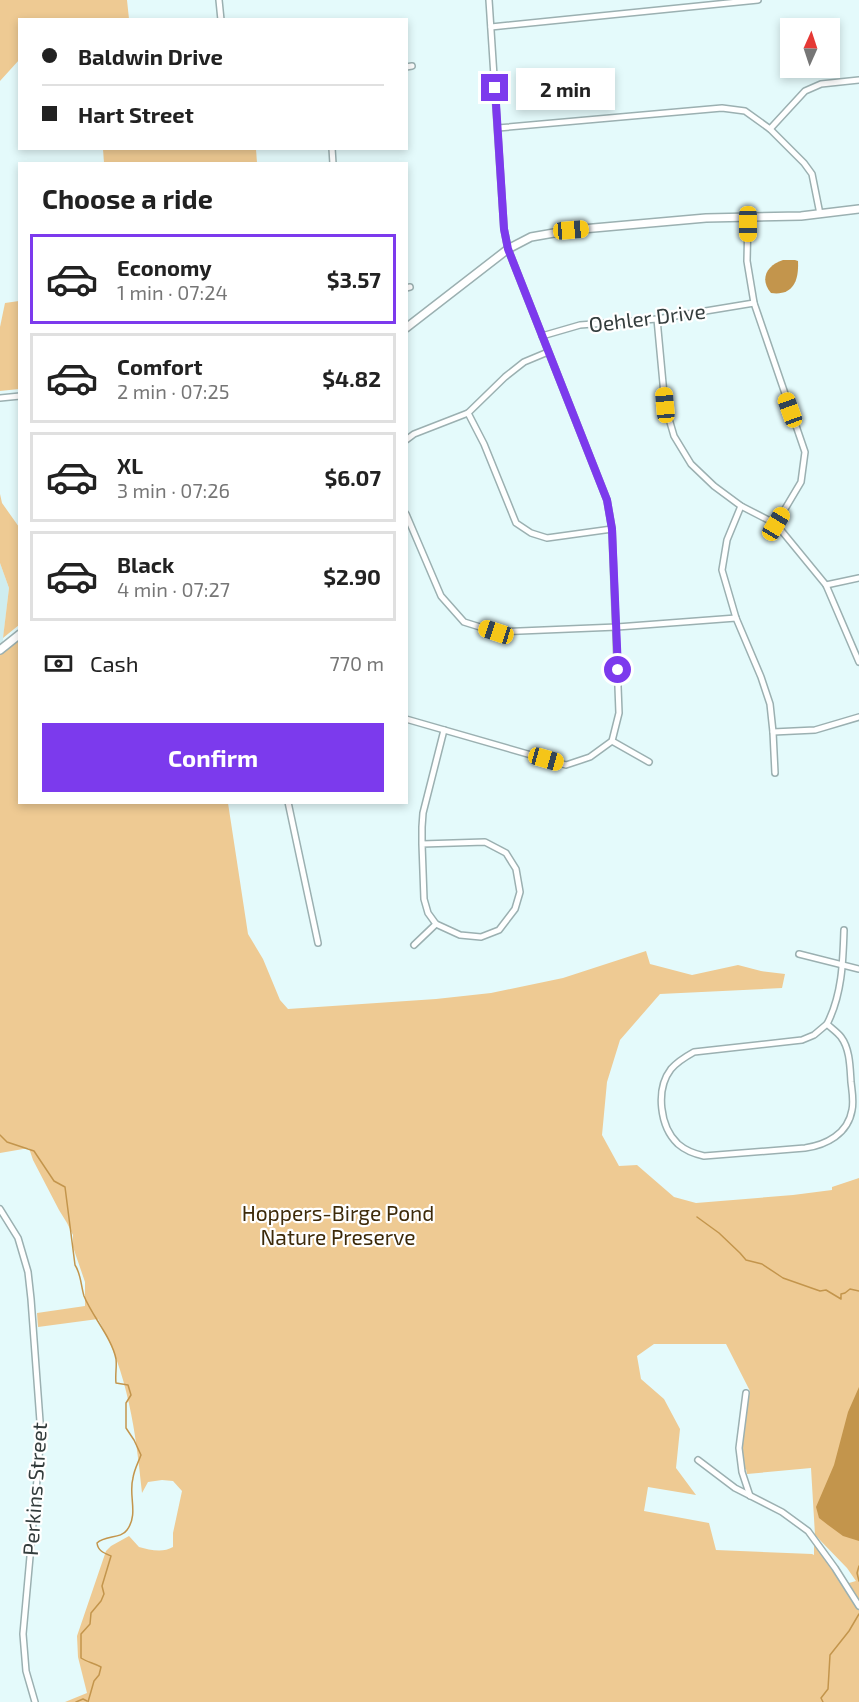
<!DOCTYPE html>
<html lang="en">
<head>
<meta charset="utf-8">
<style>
	:root { --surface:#fff; --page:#f2f2f2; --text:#222; --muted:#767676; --line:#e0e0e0; --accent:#7c3aed }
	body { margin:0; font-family:"Exo 2",sans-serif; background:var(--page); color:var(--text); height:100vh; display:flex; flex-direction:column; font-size:22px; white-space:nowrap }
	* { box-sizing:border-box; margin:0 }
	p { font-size:20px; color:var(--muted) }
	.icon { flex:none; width:33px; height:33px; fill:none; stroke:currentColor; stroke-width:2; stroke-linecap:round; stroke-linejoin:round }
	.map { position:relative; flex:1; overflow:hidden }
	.side { position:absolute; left:18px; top:162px; width:390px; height:642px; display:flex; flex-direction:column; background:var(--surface); border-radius:0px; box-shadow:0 3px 9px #0003 }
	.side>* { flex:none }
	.hud { position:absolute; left:18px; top:18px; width:390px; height:132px; border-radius:0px; box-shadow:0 3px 9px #0003; display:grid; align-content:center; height:132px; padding:0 24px; background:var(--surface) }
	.needle { width:39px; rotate:3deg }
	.tools { position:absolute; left:780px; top:18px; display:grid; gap:12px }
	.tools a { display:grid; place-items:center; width:60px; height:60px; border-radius:0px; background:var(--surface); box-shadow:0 3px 9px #0003; font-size:30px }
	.end { position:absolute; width:27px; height:27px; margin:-14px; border:8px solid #7c3aed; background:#fff; box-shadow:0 0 0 3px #fff }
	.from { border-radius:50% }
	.bubble { position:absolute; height:42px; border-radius:0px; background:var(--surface); box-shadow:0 3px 9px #0003; font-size:20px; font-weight:700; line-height:42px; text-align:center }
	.car { position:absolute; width:18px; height:36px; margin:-18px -9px; border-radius:8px; box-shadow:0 0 4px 2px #0007; background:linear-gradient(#f5c518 24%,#345 0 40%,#f5c518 0 76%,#345 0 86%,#f5c518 0) }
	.hud b { display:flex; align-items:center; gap:21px; height:57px; font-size:22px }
	.hud b+b { border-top:2px solid var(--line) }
	.hud i { width:15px; height:15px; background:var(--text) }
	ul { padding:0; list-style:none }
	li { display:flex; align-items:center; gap:18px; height:90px; margin:0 12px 9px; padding:0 12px; border:3px solid var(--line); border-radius:0px }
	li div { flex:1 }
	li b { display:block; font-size:22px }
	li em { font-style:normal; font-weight:700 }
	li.active { border-color:var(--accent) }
	li>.icon { width:54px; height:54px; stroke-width:1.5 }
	h2 { padding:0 24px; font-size:27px; line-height:72px }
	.pay { display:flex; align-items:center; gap:15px; height:66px; padding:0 24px; font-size:22px }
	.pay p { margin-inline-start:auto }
	.primary-button { display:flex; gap:12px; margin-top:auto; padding:12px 24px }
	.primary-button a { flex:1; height:69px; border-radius:0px; background:var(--accent); color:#fff; font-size:24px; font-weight:700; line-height:69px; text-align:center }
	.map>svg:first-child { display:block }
</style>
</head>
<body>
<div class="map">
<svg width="859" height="1702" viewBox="0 0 859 1702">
	<rect width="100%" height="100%" fill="#e4fafb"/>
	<polygon fill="#cfedef" points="0,563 9,588 2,648 0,650"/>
	<g fill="#eeca93" fill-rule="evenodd">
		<polygon points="0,0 127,0 129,19 20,20 19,60 0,81"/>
		<polygon points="103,149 256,149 257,163 104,163"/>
		<polygon points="19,301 19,389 0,391 0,327 5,303"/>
		<polygon points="0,494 2,503 19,527 19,625 3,638 9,588 0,563"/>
		<path d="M 19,634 L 20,802 L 228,803 L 248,934 L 263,959 L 280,1000 L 288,1009 L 436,999 L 491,993 L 563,978 L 646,951 L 650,964 L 692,975 L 738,965 L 761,971 L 785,974 L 782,988 L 660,994 L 620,1040 L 607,1082 L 602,1135 L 619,1166 L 637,1165 L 674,1197 L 696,1203 L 793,1195 L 832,1190 L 832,1187 L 859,1178 L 859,1702 L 65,1702 L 87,1693 L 78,1657 L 77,1636 L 106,1551 L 111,1546 L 129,1536 L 139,1547 C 150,1550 163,1553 173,1547 L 173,1533 L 182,1491 L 173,1481 L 162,1480 L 148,1482 L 142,1493 C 136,1433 128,1372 98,1319 L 38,1327 L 37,1313 L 85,1306 L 85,1282 L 73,1247 L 73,1235 L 67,1223 L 59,1210 L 33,1160 L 29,1148 L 0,1153 L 0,650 ZM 654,1344 L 726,1344 L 750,1391 L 739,1454 L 742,1470 L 746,1469 L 747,1474 L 811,1468 L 815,1535 L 847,1568 L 856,1581 L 849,1583 L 814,1542 L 814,1555 L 812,1554 L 716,1550 L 709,1523 L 644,1511 L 648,1487 L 696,1495 L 676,1468 L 680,1429 L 664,1399 L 641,1379 L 637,1356 Z"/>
	</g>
	<g fill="#c3954c">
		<path d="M 783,260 L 795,260 L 798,261 C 799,281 793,296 771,293 C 759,279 767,265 783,260 Z"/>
		<polygon points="859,1387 859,1541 843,1536 828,1525 819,1518 816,1507 834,1465 848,1412"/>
	</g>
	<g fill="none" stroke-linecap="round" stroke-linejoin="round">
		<g stroke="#c3954c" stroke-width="1.5">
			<path d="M 0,1135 L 7,1142 L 34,1151 L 54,1181 L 65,1187 L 75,1265 C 81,1274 81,1286 84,1296 C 92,1316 112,1338 116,1359 C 117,1367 115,1374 116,1383 L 128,1385 L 131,1395 L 126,1403 L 126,1428 L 134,1440 L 141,1455 C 138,1463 134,1470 133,1478 C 128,1495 139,1514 127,1530 C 121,1539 105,1535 97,1543 C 98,1551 104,1553 111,1556 L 102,1586 L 104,1594 L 101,1601 L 91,1613 L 90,1624 L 81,1634 L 81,1658 C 87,1662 94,1663 101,1667 L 99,1675 L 94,1681 L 88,1702"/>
			<polyline points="697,1217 719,1233 740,1253 746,1260 762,1264 783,1278 820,1291 826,1290 841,1299 841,1294 845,1293 850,1289 859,1291"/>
			<polyline points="859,1566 857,1573 859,1581"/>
			<polyline points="76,1702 83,1699 87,1701"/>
			<polyline points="823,1702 821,1698 828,1689 830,1655 849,1631 859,1614"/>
		</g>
		<defs>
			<g id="minor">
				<polyline points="219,0 221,20"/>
				<polyline points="491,27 758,0"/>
				<polyline points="406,67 412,66"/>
				<polyline points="498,128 722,108 745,111 770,129 804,163 812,174 820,214"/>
				<polyline points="770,129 805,91 821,84 859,80"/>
				<polyline points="332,148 333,164"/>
				<polyline points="748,216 747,261 754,303 805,452 801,482 776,524"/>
				<polyline points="406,288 410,287"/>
				<polyline points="657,319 665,405 674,436 691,464 714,486 741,506 776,524 826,585 859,662"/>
				<polyline points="542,336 580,325 657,319 754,303"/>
				<polyline points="0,398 20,396"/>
				<polyline points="468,413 484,444 516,523 531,533 547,538 612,529"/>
				<polyline points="406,440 414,434 468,413 505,377 524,362 548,352"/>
				<polyline points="741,506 727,540 722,570 736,618 761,677 770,704 773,732 775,773"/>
				<polyline points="406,514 441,596 464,622 496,632 617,627 736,618"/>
				<polyline points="826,585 859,578"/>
				<polyline points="406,719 566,765 590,757 612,741 619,713 612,529 607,500 508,249 504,229 489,0"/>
				<polyline points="773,732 815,730 859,717"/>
				<polyline points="612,741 649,762"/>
				<polyline points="288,802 318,943"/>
				<polyline points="422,844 485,842 506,853 516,869 520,892 515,909 499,930 481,937 460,935 436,924 428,913 424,899 422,844 422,827 423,813 444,730"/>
				<polyline points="414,945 436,924"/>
				<polyline points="799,954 859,969"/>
				<path d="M 827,1024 C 831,1028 837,1032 841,1037 C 850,1049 850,1067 851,1082 C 852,1091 854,1101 852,1110 C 848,1134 826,1145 805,1148 L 704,1156 C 695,1154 686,1151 678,1144 C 660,1127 655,1090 671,1069 C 678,1061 685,1057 694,1052 L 802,1040 L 814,1035 Z"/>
				<path d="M 827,1024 C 842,995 843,962 844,930"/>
				<polyline points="0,1209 18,1238 28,1272 31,1299 41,1435 23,1634 26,1671 35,1702"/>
				<polyline points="746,1393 739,1448 742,1472 750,1496"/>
				<polyline points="698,1460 735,1488 782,1512 808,1531 835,1568 859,1606"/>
			</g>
			<g id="major">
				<polyline points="406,328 508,249 531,237 571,230 706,218 801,216 859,209"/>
				<polyline points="0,650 20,634"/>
			</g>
		</defs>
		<use href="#minor" stroke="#9bb0b1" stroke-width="8"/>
		<use href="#major" stroke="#9bb0b1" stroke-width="10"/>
		<use href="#minor" stroke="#fff" stroke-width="5"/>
		<use href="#major" stroke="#fff" stroke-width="7"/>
	</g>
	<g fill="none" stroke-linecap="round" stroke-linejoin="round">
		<polyline stroke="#7c3aed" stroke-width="8" points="495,88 504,229 508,249 607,500 612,529 618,670"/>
	</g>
	<g text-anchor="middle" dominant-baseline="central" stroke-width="4.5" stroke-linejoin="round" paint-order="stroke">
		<g font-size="21" fill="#343d3d" stroke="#fff">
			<text transform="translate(647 317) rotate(-7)">Oehler Drive</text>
			<text transform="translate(34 1489) rotate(-86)">Perkins Street</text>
		</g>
		<g font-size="21" fill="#3d2a09" stroke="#fff">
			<text x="338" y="1212">Hoppers-Birge Pond<tspan x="338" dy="24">Nature Preserve</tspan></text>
		</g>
	</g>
</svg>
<div class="tools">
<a><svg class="needle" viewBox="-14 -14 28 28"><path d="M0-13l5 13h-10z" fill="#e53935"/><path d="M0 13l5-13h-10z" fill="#767676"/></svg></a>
</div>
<i class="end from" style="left:618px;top:670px"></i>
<i class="end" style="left:495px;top:88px"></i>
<div class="bubble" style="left:516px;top:68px;width:99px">2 min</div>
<i class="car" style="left:748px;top:224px;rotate:180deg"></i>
<i class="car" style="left:571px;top:230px;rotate:85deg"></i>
<i class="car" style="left:665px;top:405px;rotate:355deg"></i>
<i class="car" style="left:790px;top:410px;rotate:340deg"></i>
<i class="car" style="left:776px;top:524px;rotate:31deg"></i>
<i class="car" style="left:496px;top:632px;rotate:288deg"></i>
<i class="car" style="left:546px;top:759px;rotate:106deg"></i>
<div class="hud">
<b><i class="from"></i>Baldwin Drive</b>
<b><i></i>Hart Street</b>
</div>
<section class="side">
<h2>Choose a ride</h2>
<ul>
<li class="active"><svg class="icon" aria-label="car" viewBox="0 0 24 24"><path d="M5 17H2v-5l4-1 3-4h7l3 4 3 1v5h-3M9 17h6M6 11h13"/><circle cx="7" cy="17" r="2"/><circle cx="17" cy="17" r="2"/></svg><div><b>Economy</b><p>1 min · 07:24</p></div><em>$3.57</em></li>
<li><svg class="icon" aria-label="car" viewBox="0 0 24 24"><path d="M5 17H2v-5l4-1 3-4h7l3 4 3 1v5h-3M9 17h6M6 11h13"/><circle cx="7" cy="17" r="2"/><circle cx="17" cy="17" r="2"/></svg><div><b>Comfort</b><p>2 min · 07:25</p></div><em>$4.82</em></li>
<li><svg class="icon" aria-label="car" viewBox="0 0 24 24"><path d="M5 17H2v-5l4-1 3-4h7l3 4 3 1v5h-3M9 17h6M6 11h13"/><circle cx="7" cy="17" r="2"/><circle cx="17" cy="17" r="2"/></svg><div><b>XL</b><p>3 min · 07:26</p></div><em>$6.07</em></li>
<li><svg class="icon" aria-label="car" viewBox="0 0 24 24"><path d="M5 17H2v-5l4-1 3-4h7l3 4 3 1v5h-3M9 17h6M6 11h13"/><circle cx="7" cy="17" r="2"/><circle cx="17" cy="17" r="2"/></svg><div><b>Black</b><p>4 min · 07:27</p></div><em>$2.90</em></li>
</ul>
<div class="pay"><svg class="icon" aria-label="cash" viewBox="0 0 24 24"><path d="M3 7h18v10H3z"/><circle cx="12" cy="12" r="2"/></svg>Cash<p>770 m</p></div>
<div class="primary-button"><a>Confirm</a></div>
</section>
</div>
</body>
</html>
